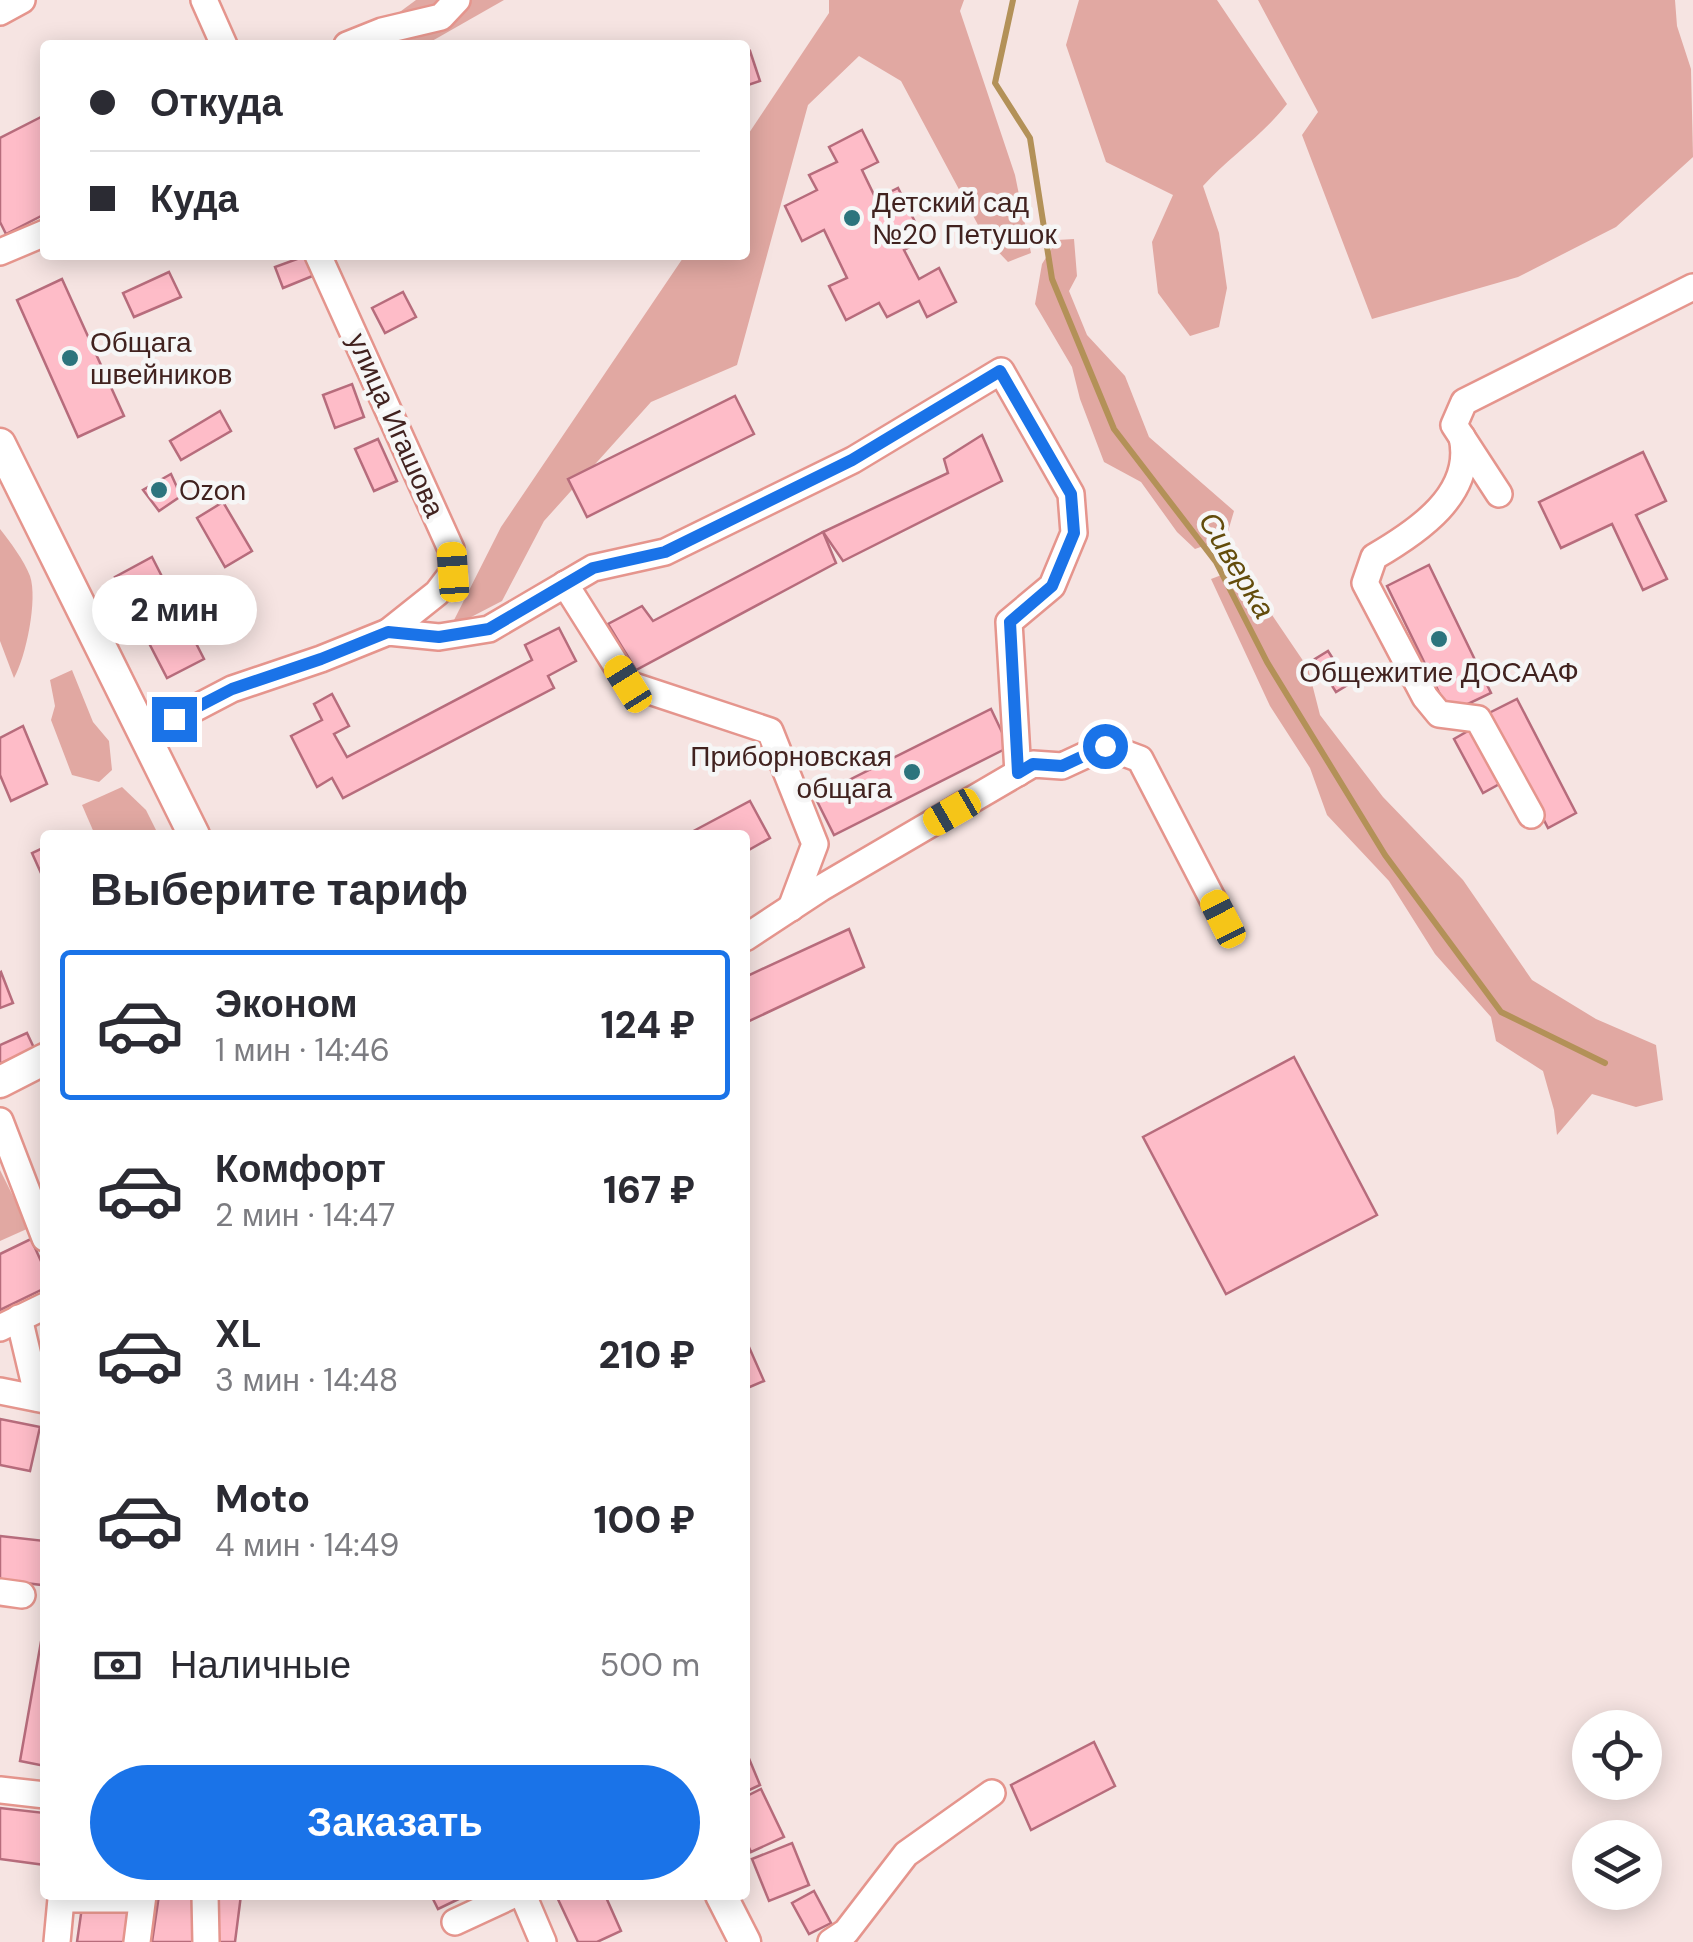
<!DOCTYPE html>
<html lang="ru">
<head>
<meta charset="utf-8">
<style>
	:root { --surface:#fff; --page:#f7f7f7; --text:#2b2b33; --muted:#7c7c81; --line:#e1e1e2; --accent:#1a73e8 }
	body { margin:0; font-family:"DM Sans",sans-serif; background:var(--page); color:var(--text); height:100vh; display:flex; flex-direction:column; font-size:38px; white-space:nowrap }
	* { box-sizing:border-box; margin:0 }
	p { font-size:32px; color:var(--muted) }
	.icon { flex:none; width:55px; height:55px; fill:none; stroke:currentColor; stroke-width:2; stroke-linecap:round; stroke-linejoin:round }
	.map { position:relative; flex:1; overflow:hidden }
	.panel { position:absolute; left:40px; top:830px; width:710px; height:1070px; display:flex; flex-direction:column; background:var(--surface); border-radius:10px; box-shadow:0 5px 25px #0003 }
	.panel>* { flex:none }
	.banner { position:absolute; left:40px; top:40px; width:710px; height:220px; border-radius:10px; box-shadow:0 5px 25px #0003; display:grid; align-content:center; height:220px; padding:0 50px; background:var(--surface) }
	.tools { position:absolute; left:1572px; top:1710px; display:grid; gap:20px }
	.tools a { display:grid; place-items:center; width:90px; height:90px; border-radius:50%; background:var(--surface); box-shadow:0 5px 25px #0003; font-size:50px }
	.end { position:absolute; width:45px; height:45px; margin:-22px; border:12px solid #1a73e8; background:#fff; box-shadow:0 0 0 5px #fff }
	.from { border-radius:50% }
	.bubble { position:absolute; height:70px; border-radius:35px; background:var(--surface); box-shadow:0 5px 25px #0003; font-size:32px; font-weight:800; line-height:70px; text-align:center }
	.car { position:absolute; width:30px; height:60px; margin:-30px -15px; border-radius:12px; box-shadow:0 0 8px 2px #0007; background:linear-gradient(#f5c518 24%,#345 0 40%,#f5c518 0 76%,#345 0 86%,#f5c518 0) }
	.banner b { display:flex; align-items:center; gap:35px; height:95px; font-size:38px }
	.banner b+b { border-top:2px solid var(--line) }
	.banner i { width:25px; height:25px; background:var(--text) }
	ul { padding:0; list-style:none }
	li { display:flex; align-items:center; gap:30px; height:150px; margin:0 20px 15px; padding:0 30px; border:5px solid transparent; border-radius:10px }
	li div { flex:1 }
	li b { display:block; font-size:38px }
	li em { font-style:normal; font-weight:800 }
	li.current { border-color:var(--accent) }
	li>.icon { width:90px; height:90px; stroke-width:1.5 }
	h2 { padding:0 50px; font-size:45px; line-height:120px }
	.pay { display:flex; align-items:center; gap:25px; height:110px; padding:0 50px; font-size:38px }
	.pay p { margin-inline-start:auto }
	.primary-button { display:flex; gap:20px; margin-top:auto; padding:20px 50px }
	.primary-button a { flex:1; height:115px; border-radius:60px; background:var(--accent); color:#fff; font-size:40px; font-weight:800; line-height:115px; text-align:center }
	.map>svg:first-child { display:block }
</style>
</head>
<body>
<div class="map">
<svg width="1693" height="1942" viewBox="0 0 1693 1942">
	<rect width="100%" height="100%" fill="#f6e4e2"/>
	<g fill="#e1a8a2">
		<polygon points="416,0 504,0 425,45 355,45"/>
		<polygon points="829,0 964,0 960,11 1015,175 1031,253 1008,262 985,238 901,81 859,56 808,105 737,365 651,402 544,521 502,601 450,628 501,527 685,255 745,255 745,139 829,13"/>
		<path d="M 1079,0 L 1217,0 L 1287,104 C 1263,135 1229,157 1203,186 L 1219,233 L 1227,288 L 1219,327 L 1190,336 L 1158,293 L 1152,242 L 1173,195 L 1106,162 L 1066,45 Z"/>
		<polygon points="1258,0 1675,0 1677,26 1691,69 1693,157 1616,227 1518,277 1372,319 1302,135 1318,112"/>
		<polygon points="1074,239 1077,276 1069,291 1087,335 1125,376 1149,437 1234,511 1226,538 1195,549 1177,532 1141,482 1104,462 1080,399 1072,367 1035,304 1042,264 1057,240"/>
		<path d="M 0,529 C 10,542 24,560 30,576 C 38,599 26,657 14,678 L 0,641 Z"/>
		<polygon points="1240,568 1308,668 1320,715 1383,797 1463,880 1532,980 1596,1019 1656,1045 1663,1100 1636,1107 1592,1094 1557,1135 1554,1110 1543,1071 1496,1041 1491,1017 1435,954 1389,881 1327,815 1310,768 1270,706 1211,579"/>
		<polygon points="72,670 93,722 109,741 112,770 99,782 72,775 51,720 55,706 50,680"/>
		<polygon points="122,787 146,810 156,830 155,835 95,835 82,805"/>
		<polygon points="0,1170 29,1228 0,1241"/>
	</g>
	<g fill="none" stroke-linecap="round" stroke-linejoin="round">
		<polyline stroke="#b39158" stroke-width="6" points="1013,0 995,83 1030,138 1052,279 1114,429 1216,562 1267,662 1385,855 1501,1012 1605,1063"/>
	</g>
	<g fill="#febcc8" stroke="#b76c7c" stroke-width="2.5">
		<polygon points="750,51 760,81 745,86 745,53"/>
		<polygon points="45,115 45,214 6,234 0,222 0,138"/>
		<polygon points="862,130 878,162 862,170 876,199 898,188 924,240 904,250 919,279 939,268 956,302 927,317 919,301 887,317 879,303 846,320 829,286 847,278 824,230 802,241 785,206 817,190 809,175 837,162 829,147"/>
		<polygon points="308,255 315,275 283,288 275,267"/>
		<polygon points="169,272 181,297 134,317 123,293"/>
		<polygon points="62,279 124,416 78,437 17,300"/>
		<polygon points="403,292 416,317 385,333 372,308"/>
		<polygon points="352,384 364,417 335,428 323,395"/>
		<polygon points="735,396 754,434 587,517 568,479"/>
		<polygon points="220,411 231,431 181,460 170,441"/>
		<polygon points="982,435 1002,481 843,561 823,532 948,473 944,459"/>
		<polygon points="378,439 397,481 374,491 355,449"/>
		<polygon points="1643,452 1666,501 1636,515 1667,579 1643,590 1612,524 1561,548 1539,502"/>
		<polygon points="171,474 181,496 159,511 143,490"/>
		<polygon points="223,502 252,551 225,567 197,518"/>
		<polygon points="823,532 836,563 636,670 608,624 642,606 653,621"/>
		<polygon points="152,557 204,659 167,678 115,577"/>
		<polygon points="1429,565 1491,693 1449,713 1387,586"/>
		<polygon points="559,628 576,661 548,676 554,688 343,798 332,778 317,787 291,736 322,720 314,704 332,694 349,726 334,734 347,757 532,660 525,645"/>
		<polygon points="1328,651 1349,684 1336,692 1315,659"/>
		<polygon points="1517,699 1576,813 1548,828 1489,713"/>
		<polygon points="991,709 1009,747 834,835 815,797"/>
		<polygon points="23,726 47,784 11,801 0,775 0,738"/>
		<polygon points="1475,727 1503,782 1483,793 1454,739"/>
		<polygon points="750,801 770,838 745,852 745,835 686,835"/>
		<polygon points="45,847 45,882 32,853"/>
		<polygon points="849,929 864,967 745,1023 745,977"/>
		<polygon points="1,972 13,1003 0,1008 0,973"/>
		<polygon points="27,1033 34,1048 0,1064 0,1045"/>
		<polygon points="1294,1057 1377,1215 1226,1294 1143,1137"/>
		<polygon points="31,1239 45,1270 45,1288 0,1310 0,1254"/>
		<polygon points="745,1338 764,1381 745,1389"/>
		<polygon points="0,1419 40,1427 30,1471 0,1465"/>
		<polygon points="0,1536 45,1541 42,1585 0,1580"/>
		<polygon points="45,1619 45,1766 20,1761"/>
		<polygon points="1094,1742 1115,1786 1031,1830 1011,1785"/>
		<polygon points="745,1749 760,1785 745,1792"/>
		<polygon points="761,1789 784,1837 751,1852 745,1839 745,1797"/>
		<polygon points="0,1808 45,1813 45,1865 0,1859"/>
		<polygon points="792,1843 809,1885 769,1901 752,1859"/>
		<polygon points="814,1891 831,1923 809,1934 792,1903"/>
		<polygon points="159,1895 197,1895 194,1942 152,1942"/>
		<polygon points="215,1895 241,1895 235,1942 213,1942"/>
		<polygon points="431,1895 467,1895 438,1909"/>
		<polygon points="556,1895 605,1895 621,1931 597,1942 578,1942"/>
		<polygon points="82,1907 128,1911 125,1942 77,1942"/>
	</g>
	<g fill="none" stroke-linecap="round" stroke-linejoin="round">
		<defs>
			<g id="minor">
				<polyline points="204,0 224,45"/>
				<polyline points="0,12 22,0"/>
				<polyline points="347,45 382,31 441,17 457,0"/>
				<polyline points="0,252 45,233"/>
				<polyline points="318,255 451,549 453,572 437,593 388,632"/>
				<path d="M 1462,437 C 1475,494 1417,532 1374,557 L 1365,583 L 1425,697 L 1439,714 L 1478,719 L 1531,815"/>
				<polyline points="1499,494 1454,425 1464,402 1693,287"/>
				<polyline points="565,584 628,684 770,731 815,844 791,908"/>
				<polyline points="146,734 232,689 321,659 388,632 439,637 489,629 593,568 665,552 853,460 1001,371 1071,494 1074,533 1052,586 1009,622 1018,773"/>
				<polyline points="745,938 821,888 1033,764 1062,766 1105,746 1140,759 1223,919"/>
				<polyline points="0,1121 45,1238"/>
				<polyline points="19,1318 38,1398"/>
				<polyline points="0,1328 45,1306"/>
				<polyline points="0,1391 45,1400"/>
				<polyline points="0,1592 22,1595"/>
				<polyline points="0,1790 45,1795"/>
				<polyline points="205,1895 206,1942"/>
				<polyline points="523,1895 543,1942"/>
				<polyline points="455,1922 513,1895"/>
				<polyline points="57,1942 61,1899 130,1899 135,1895"/>
				<polyline points="137,1942 143,1895"/>
				<polyline points="831,1942 846,1932 906,1854 992,1793"/>
			</g>
			<g id="major">
				<polyline points="0,444 194,835"/>
				<polyline points="0,1082 45,1059"/>
				<polyline points="721,1895 745,1942"/>
			</g>
		</defs>
		<use href="#minor" stroke="#e5958d" stroke-width="30"/>
		<use href="#major" stroke="#e5958d" stroke-width="35"/>
		<use href="#minor" stroke="#fff" stroke-width="25"/>
		<use href="#major" stroke="#fff" stroke-width="30"/>
	</g>
	<g fill="none" stroke-linecap="round" stroke-linejoin="round">
		<polyline stroke="#1a73e8" stroke-width="12" points="174,719 232,689 321,659 388,632 439,637 489,629 593,568 665,552 852,460 1000,371 1071,494 1074,533 1052,586 1010,622 1018,773 1033,764 1062,766 1105,746"/>
	</g>
	<g fill="#2c747d" stroke="#f6f6f6" stroke-width="4">
		<circle cx="852" cy="218" r="10"/>
		<circle cx="70" cy="358" r="10"/>
		<circle cx="159" cy="490" r="10"/>
		<circle cx="1439" cy="639" r="10"/>
		<circle cx="912" cy="772" r="10"/>
	</g>
	<g text-anchor="middle" dominant-baseline="central" stroke-width="9" stroke-linejoin="round" paint-order="stroke">
		<g font-size="28" fill="#41221f" stroke="#f6f6f6" text-anchor="start">
			<text x="872" y="202">Детский сад<tspan x="872" dy="32">№20 Петушок</tspan></text>
			<text x="90" y="342">Общага<tspan x="90" dy="32">швейников</tspan></text>
			<text x="179" y="490">Ozon</text>
			<text x="1439" y="672" text-anchor="middle">Общежитие ДОСААФ</text>
			<text x="892" y="756" text-anchor="end">Приборновская<tspan x="892" dy="32">общага</tspan></text>
		</g>
		<g font-size="28" fill="#41221f" stroke="#f6f6f6">
			<text transform="translate(396 425) rotate(66)">улица Игашова</text>
		</g>
		<g font-size="30" font-style="italic" fill="#634c0b" stroke="#f6f6f6">
			<text transform="translate(1237 565) rotate(59)">Сиверка</text>
		</g>
	</g>
</svg>
<div class="tools">
<a><svg class="icon" aria-label="locate" viewBox="0 0 24 24"><circle cx="12" cy="12" r="6"/><path d="M12 2v4M12 18v4M2 12h4M18 12h4"/></svg></a>
<a><svg class="icon" aria-label="layers" viewBox="0 0 24 24"><path d="M12 4l9 5-9 5-9-5zM3 14l9 5 9-5"/></svg></a>
</div>
<i class="end from" style="left:1105px;top:746px"></i>
<i class="end" style="left:174px;top:719px"></i>
<div class="bubble" style="left:92px;top:575px;width:165px">2 мин</div>
<i class="car" style="left:453px;top:572px;rotate:356deg"></i>
<i class="car" style="left:628px;top:684px;rotate:328deg"></i>
<i class="car" style="left:952px;top:812px;rotate:240deg"></i>
<i class="car" style="left:1223px;top:919px;rotate:333deg"></i>
<div class="banner">
<b><i class="from"></i>Откуда</b>
<b><i></i>Куда</b>
</div>
<section class="panel">
<h2>Выберите тариф</h2>
<ul>
<li class="current"><svg class="icon" aria-label="car" viewBox="0 0 24 24"><path d="M5 17H2v-5l4-1 3-4h7l3 4 3 1v5h-3M9 17h6M6 11h13"/><circle cx="7" cy="17" r="2"/><circle cx="17" cy="17" r="2"/></svg><div><b>Эконом</b><p>1 мин · 14:46</p></div><em>124 ₽</em></li>
<li><svg class="icon" aria-label="car" viewBox="0 0 24 24"><path d="M5 17H2v-5l4-1 3-4h7l3 4 3 1v5h-3M9 17h6M6 11h13"/><circle cx="7" cy="17" r="2"/><circle cx="17" cy="17" r="2"/></svg><div><b>Комфорт</b><p>2 мин · 14:47</p></div><em>167 ₽</em></li>
<li><svg class="icon" aria-label="car" viewBox="0 0 24 24"><path d="M5 17H2v-5l4-1 3-4h7l3 4 3 1v5h-3M9 17h6M6 11h13"/><circle cx="7" cy="17" r="2"/><circle cx="17" cy="17" r="2"/></svg><div><b>XL</b><p>3 мин · 14:48</p></div><em>210 ₽</em></li>
<li><svg class="icon" aria-label="car" viewBox="0 0 24 24"><path d="M5 17H2v-5l4-1 3-4h7l3 4 3 1v5h-3M9 17h6M6 11h13"/><circle cx="7" cy="17" r="2"/><circle cx="17" cy="17" r="2"/></svg><div><b>Moto</b><p>4 мин · 14:49</p></div><em>100 ₽</em></li>
</ul>
<div class="pay"><svg class="icon" aria-label="cash" viewBox="0 0 24 24"><path d="M3 7h18v10H3z"/><circle cx="12" cy="12" r="2"/></svg>Наличные<p>500 m</p></div>
<div class="primary-button"><a>Заказать</a></div>
</section>
</div>
</body>
</html>
